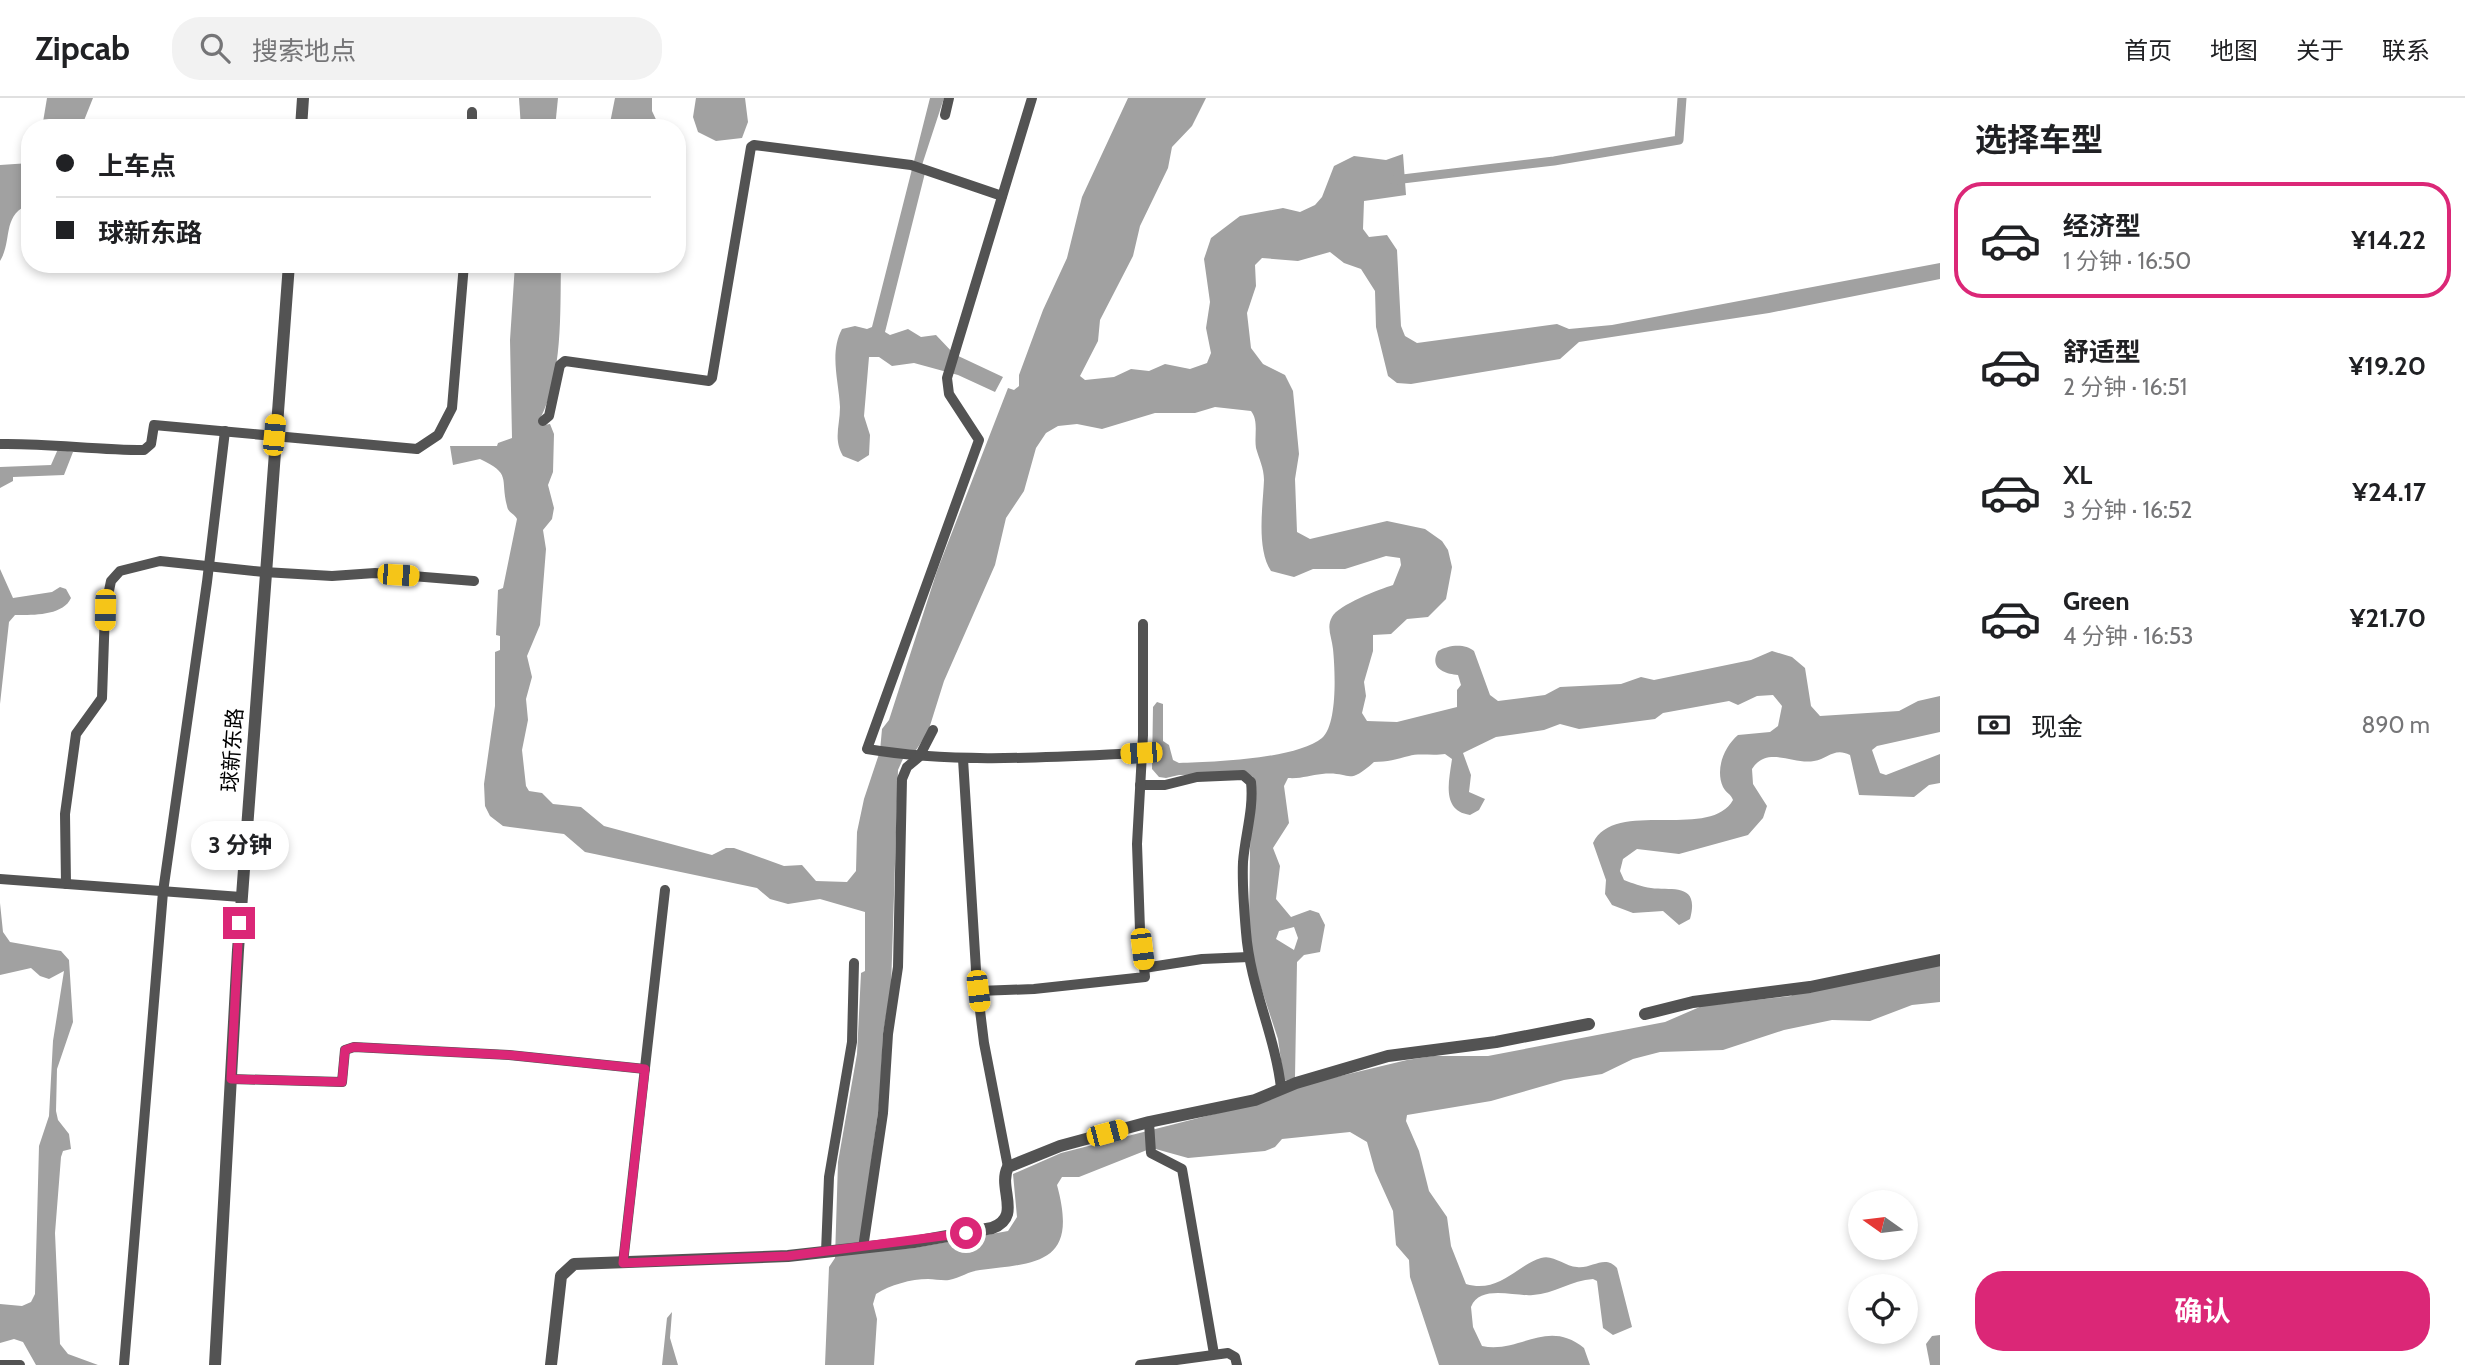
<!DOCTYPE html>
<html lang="zh">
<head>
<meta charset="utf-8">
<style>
	:root { --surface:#fff; --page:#f2f2f2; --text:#202124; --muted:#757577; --line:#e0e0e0; --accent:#db2777 }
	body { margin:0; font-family:Cabin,"Noto Sans SC",sans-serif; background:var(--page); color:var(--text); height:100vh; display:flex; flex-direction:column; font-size:26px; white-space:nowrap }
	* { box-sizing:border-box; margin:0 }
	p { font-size:23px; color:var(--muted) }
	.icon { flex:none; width:38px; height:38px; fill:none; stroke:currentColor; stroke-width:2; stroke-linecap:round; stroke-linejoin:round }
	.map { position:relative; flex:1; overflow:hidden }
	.panel { display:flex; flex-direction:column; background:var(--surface); width:525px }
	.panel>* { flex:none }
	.hud { position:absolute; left:21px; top:21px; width:665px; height:154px; border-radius:28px; box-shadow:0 4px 10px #0003; display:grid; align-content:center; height:154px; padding:0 35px; background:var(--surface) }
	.needle { width:46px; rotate:284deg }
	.tools { position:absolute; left:1848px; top:1092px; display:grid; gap:14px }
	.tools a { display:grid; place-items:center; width:70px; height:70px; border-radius:50%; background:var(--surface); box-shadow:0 4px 10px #0003; font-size:35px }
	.end { position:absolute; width:32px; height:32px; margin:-16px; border:9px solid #db2777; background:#fff; box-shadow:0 0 0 4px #fff }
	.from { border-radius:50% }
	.bubble { position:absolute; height:49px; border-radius:24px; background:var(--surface); box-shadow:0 4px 10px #0003; font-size:23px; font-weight:700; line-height:49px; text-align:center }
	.car { position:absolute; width:21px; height:42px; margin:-21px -10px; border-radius:9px; box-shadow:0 0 5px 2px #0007; background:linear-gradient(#f5c518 24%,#345 0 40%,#f5c518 0 76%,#345 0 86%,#f5c518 0) }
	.hud b { display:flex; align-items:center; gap:24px; height:66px; font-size:26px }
	.hud b+b { border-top:2px solid var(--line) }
	.hud i { width:18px; height:18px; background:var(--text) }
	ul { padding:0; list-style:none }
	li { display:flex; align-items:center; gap:21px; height:116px; margin:0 14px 10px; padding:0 21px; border:4px solid transparent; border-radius:28px }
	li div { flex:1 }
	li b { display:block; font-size:26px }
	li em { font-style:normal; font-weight:700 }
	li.active { border-color:var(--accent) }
	li>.icon { width:63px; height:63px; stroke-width:1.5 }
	h2 { padding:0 35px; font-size:32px; line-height:84px }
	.pay { display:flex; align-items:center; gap:18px; height:77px; padding:0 35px; font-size:26px }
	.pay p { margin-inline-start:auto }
	.primary-button { display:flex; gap:14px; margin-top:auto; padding:14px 35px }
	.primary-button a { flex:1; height:80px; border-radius:28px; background:var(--accent); color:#fff; font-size:28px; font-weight:700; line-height:80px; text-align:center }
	header { display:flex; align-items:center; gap:42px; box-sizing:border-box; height:98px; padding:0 35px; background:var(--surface); border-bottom:2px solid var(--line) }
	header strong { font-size:33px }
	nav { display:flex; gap:38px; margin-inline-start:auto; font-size:24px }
	.search { width:490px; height:63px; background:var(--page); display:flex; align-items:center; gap:18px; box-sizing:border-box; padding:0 24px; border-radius:28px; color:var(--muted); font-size:26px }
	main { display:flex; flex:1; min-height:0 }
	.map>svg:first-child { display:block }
</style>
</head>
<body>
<header>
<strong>Zipcab</strong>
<div class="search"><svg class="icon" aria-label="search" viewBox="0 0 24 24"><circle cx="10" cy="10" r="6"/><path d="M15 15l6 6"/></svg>搜索地点</div>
<nav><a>首页</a><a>地图</a><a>关于</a><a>联系</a></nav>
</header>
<main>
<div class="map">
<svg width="1940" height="1267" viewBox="0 0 1940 1267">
	<rect width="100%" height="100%" fill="#fff"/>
	<g fill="#a1a1a1" fill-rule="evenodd">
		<polygon points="47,0 93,0 81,30 42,30"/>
		<polygon points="519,0 558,0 555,30 521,30"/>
		<polygon points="615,0 652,0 652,13 660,30 609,30"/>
		<polygon points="696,0 745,0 748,24 742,40 716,43 698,34 693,19"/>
		<path d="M 930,0 L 944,0 L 922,67 L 925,75 L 885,234 L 890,237 L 908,231 L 921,239 L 936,237 L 954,256 L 1003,279 L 995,294 L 958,277 L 914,265 L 892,268 L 879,259 L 869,259 L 864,318 L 870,337 L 869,357 L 858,364 L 843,358 C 833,341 840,328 840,309 C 839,284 829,255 842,231 L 855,228 L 867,231 L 872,229 Z"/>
		<path d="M 1128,0 L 1206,0 L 1192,28 L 1172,49 L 1168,70 L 1140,128 L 1133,158 L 1100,222 L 1098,243 L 1080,278 L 1085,282 L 1114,279 L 1131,271 L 1149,273 L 1165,266 L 1190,271 L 1207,265 L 1211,255 L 1206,230 L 1210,204 L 1204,161 L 1211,140 L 1240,118 L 1283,110 L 1300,114 L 1315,107 L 1322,99 L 1334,68 L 1354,58 L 1386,62 L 1403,56 L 1406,97 L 1364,103 L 1363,131 L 1369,139 L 1387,137 L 1397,152 L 1401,228 L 1405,238 L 1417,245 L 1557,226 L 1569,231 L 1612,227 L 1940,165 L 1940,181 L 1769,215 L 1579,244 L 1560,261 L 1411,286 L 1397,285 L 1388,278 L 1376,229 L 1375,193 L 1361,171 L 1344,165 L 1330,154 L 1298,163 L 1262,160 L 1255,167 L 1256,188 L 1247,215 L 1251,250 L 1263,266 L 1285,277 L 1293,293 L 1299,356 L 1295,381 L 1297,434 L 1310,441 L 1387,423 L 1425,431 L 1442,443 L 1448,452 L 1452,469 L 1446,501 L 1428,519 L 1407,521 L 1391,536 L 1373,537 L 1373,553 L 1364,584 L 1366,598 L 1362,615 L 1367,623 L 1397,624 L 1457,609 L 1457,592 L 1461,587 L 1458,577 C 1444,576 1429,570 1438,553 C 1448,547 1465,545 1474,553 L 1490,597 L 1498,603 L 1545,597 L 1560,589 L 1621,586 L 1641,579 L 1654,582 L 1751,562 L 1772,553 L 1792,559 L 1805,570 L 1811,608 L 1820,618 L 1899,613 L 1918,603 L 1940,598 L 1940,634 L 1877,648 L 1872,652 L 1880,675 L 1886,677 L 1940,656 L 1940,685 L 1929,687 L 1914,699 L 1859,697 L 1850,657 C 1834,649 1828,661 1814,663 C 1793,667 1767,647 1752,671 L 1753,686 L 1767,708 L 1763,720 L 1748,737 L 1679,756 L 1637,751 L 1623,761 L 1620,773 L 1624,782 C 1632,785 1642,789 1651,790 C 1672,793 1700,784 1690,821 L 1679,827 L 1663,813 L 1633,815 L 1612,807 L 1605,796 L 1606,782 L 1593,745 C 1614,700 1710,743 1733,702 C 1731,696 1726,695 1723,689 C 1715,671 1724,649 1738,637 L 1770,634 L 1778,628 L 1782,608 L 1773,597 L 1757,598 L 1738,607 L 1729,603 L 1663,615 L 1655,621 L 1579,631 L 1560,626 L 1544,632 L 1496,639 L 1463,655 L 1471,677 L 1469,694 L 1485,701 L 1479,712 L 1470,717 C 1441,713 1449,683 1452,661 L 1445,656 C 1434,658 1417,655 1409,658 C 1397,661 1387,664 1374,664 C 1346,689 1352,673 1322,676 C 1310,677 1301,681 1288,680 L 1284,688 L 1289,725 L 1273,750 L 1280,768 L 1276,801 L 1291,819 L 1310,812 L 1319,815 L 1325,827 L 1320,854 L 1304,857 L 1297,864 L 1295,980 L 1284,983 L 1278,941 L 1254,868 L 1249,824 L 1250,750 L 1255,683 L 1252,678 L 1242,676 L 1179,677 L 1166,680 L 1159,679 L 1152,671 L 1153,609 L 1157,604 L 1163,606 L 1163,643 L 1169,647 L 1173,662 L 1179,665 C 1212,664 1297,661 1322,640 C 1338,626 1335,571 1333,551 C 1332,540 1326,529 1332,519 C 1338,507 1380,491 1393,487 L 1401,467 L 1400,460 L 1386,458 L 1345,471 L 1313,471 L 1294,479 L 1271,473 C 1256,450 1263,408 1264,382 C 1264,370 1259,361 1256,350 C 1254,338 1259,323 1251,313 L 1215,309 L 1195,315 L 1155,315 L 1102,331 L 1077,326 L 1058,328 L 1046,335 L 1036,350 L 1024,393 L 1006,420 L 995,467 L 944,583 L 928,634 L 914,655 L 906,654 L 898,672 L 891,890 L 883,936 L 880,1000 L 859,1153 L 914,1150 L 1008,1133 L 1017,1119 L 1013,1076 L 1061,1055 L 1226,1013 L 1290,990 L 1407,962 L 1433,958 L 1488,958 L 1665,924 L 1702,908 L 1791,898 L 1795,894 L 1940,866 L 1940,904 L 1912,907 L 1870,923 L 1832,922 L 1784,932 L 1723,952 L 1660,954 L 1633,961 L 1602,976 L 1564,982 L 1491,1003 L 1407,1017 L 1406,1023 L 1419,1053 L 1429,1093 L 1447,1119 L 1451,1148 L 1466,1186 C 1499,1196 1517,1167 1541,1160 C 1553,1156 1564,1168 1577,1169 C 1592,1171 1605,1156 1617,1170 L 1632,1229 L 1613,1237 L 1603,1230 L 1597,1183 L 1593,1181 C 1572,1182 1554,1196 1533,1197 C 1515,1199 1480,1186 1471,1209 L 1473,1229 L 1482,1248 C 1519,1256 1547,1220 1584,1250 L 1590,1267 L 1439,1267 L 1410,1179 L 1409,1162 L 1396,1147 L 1393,1113 L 1375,1073 L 1367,1044 L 1350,1034 L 1282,1041 L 1275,1049 L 1265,1053 L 1188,1060 L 1152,1050 L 1079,1079 L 1062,1079 L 1057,1087 C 1078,1164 1041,1165 980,1172 C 969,1173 960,1180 949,1182 C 943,1183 935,1181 928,1181 C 911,1181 890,1187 876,1196 L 873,1206 L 877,1221 L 874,1267 L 825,1267 L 829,1169 L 835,1160 L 838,1064 L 857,956 L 861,875 L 865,873 L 865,814 L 820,801 L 788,806 L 770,801 L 757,790 L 585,754 L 564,736 L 503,728 L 490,718 L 485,708 L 484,686 L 495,608 L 495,554 L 500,552 L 500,538 L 496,537 L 498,492 L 503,490 L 517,421 C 514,415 508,415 507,408 C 500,380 512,376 480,361 L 453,367 L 450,348 L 497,348 L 498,345 L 512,340 L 510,242 L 515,166 L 561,166 C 560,215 563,277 540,321 L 544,327 L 550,326 L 554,336 L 553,374 L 548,387 L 554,410 L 552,421 L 543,432 L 546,451 L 540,527 L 527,558 L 532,579 L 526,601 L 528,622 L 522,652 L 526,688 L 529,693 L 542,695 L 553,706 L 581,709 L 604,728 L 712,757 L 726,750 L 734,750 L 784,768 L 802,767 L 816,783 L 847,784 L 856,773 L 857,734 L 864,701 L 880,653 L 882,631 L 889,622 L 937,473 L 1008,290 L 1014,292 L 1019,288 L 1019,277 L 1043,212 L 1067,160 L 1082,99 ZM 1294,829 L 1298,840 L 1294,852 L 1276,841 L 1279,833 Z"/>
		<path d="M 30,65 L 30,106 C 1,117 13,142 0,163 L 0,67 Z"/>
		<polygon points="58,351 73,354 64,377 13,379 13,383 0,390 0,369 51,367"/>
		<path d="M 0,471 L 13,500 L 52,494 L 60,489 L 66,491 L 71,500 C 63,518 32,517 15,517 L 9,524 L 0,606 Z"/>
		<polygon points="0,805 3,834 10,844 61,853 69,862 73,924 57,971 56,1013 58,1022 69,1036 71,1051 63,1053 61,1059 55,1135 60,1246 68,1256 98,1267 36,1267 23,1244 14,1241 0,1245 0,1206 22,1208 31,1204 35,1196 39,1048 49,1018 53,943 64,873 49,881 40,878 31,870 0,877"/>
		<polygon points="672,1214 670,1240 678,1267 662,1267 667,1220"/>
		<polygon points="1940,1237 1940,1267 1930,1267 1926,1246 1932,1238"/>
	</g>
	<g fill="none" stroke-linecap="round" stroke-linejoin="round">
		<polyline stroke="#a1a1a1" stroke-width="9" points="1394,82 1554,63 1679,42 1682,0"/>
		<g stroke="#535353" stroke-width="10">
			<path d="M 1032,0 L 947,280 L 949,296 L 979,342 L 867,651 C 958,666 1050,659 1141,655"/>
			<polyline points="945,17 949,0"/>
			<polyline points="472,30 472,14"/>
			<polyline points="543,323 549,318 560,267 565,263 709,283 712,280 751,49 754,47 911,67 1002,98"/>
			<path d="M 0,346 C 48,345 95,352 144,352 L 151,346 L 154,327 L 417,351 L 438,337 L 452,310 L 464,166"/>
			<polyline points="963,661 977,888 984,945 1008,1069"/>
			<path d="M 1140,687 L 1165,687 L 1197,679 L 1243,677 L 1251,684 C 1254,711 1245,737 1243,764 C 1242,787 1244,811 1246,834 C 1250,888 1275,937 1281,990"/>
			<polyline points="0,781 241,799"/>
			<polyline points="66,786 65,716 76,636 102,600 105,512 111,483 120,473 160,463 264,474 332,478 375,475 474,483"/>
			<polyline points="1144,870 1202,861 1249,859"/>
			<polyline points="978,893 1034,891 1145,879 1140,832 1137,746 1143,637 1143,526"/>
			<polyline points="231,981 342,984 345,952 354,949 509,957 645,971"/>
			<polyline points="1149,1024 1151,1055 1182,1071 1214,1256"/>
			<polyline points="863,1150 883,1015 888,936 898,869 902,681 907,669 919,659 933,632"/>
			<polyline points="826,1154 829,1079 852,944 854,865"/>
			<polyline points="623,1165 665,792"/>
			<polyline points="0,1267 20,1267"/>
			<polyline points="124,1267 163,794 207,484 225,333"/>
			<polyline points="1140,1267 1228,1255 1235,1259 1237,1267"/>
		</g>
		<g stroke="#535353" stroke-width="12">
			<polyline points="301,30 303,0"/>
			<polyline points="1645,916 1693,904 1810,889 1940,862"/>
			<polyline points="215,1267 238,852 289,166"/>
			<path d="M 551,1267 L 561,1178 L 574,1166 L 788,1158 L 914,1144 L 992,1130 C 1023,1119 997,1090 1008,1069 L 1060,1048 L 1149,1024 L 1255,1002 L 1296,985 L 1388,958 L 1496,944 L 1589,926"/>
		</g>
	</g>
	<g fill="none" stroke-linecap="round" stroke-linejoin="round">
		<polyline stroke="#db2777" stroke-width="9" points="239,825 231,981 342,984 345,952 354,949 509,957 645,971 623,1165 788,1158 966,1135"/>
	</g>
	<g text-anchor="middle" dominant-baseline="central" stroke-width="5" stroke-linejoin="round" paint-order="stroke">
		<g font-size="21" fill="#000" stroke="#fff">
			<text transform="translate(232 652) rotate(-86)">球新东路</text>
		</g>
	</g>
</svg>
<div class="tools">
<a><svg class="needle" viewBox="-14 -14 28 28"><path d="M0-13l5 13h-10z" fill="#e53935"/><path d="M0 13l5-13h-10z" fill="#757577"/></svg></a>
<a><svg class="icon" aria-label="locate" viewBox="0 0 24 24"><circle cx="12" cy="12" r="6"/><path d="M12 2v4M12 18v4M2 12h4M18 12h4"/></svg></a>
</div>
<i class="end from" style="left:966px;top:1135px"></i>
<i class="end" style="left:239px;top:825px"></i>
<div class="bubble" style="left:191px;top:723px;width:98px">3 分钟</div>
<i class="car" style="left:274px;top:337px;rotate:5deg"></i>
<i class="car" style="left:398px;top:477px;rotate:94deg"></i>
<i class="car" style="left:105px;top:512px;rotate:181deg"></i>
<i class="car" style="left:1141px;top:655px;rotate:267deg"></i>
<i class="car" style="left:1142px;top:851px;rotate:173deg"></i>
<i class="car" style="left:978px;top:893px;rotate:173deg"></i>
<i class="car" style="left:1107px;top:1035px;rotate:75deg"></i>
<div class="hud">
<b><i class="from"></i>上车点</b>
<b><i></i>球新东路</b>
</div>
</div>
<section class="panel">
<h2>选择车型</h2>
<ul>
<li class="active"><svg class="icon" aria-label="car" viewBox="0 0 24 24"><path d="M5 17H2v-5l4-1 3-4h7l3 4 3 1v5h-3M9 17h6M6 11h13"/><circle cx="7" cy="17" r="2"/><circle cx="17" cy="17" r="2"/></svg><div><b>经济型</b><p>1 分钟 · 16:50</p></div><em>¥14.22</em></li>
<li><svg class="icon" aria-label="car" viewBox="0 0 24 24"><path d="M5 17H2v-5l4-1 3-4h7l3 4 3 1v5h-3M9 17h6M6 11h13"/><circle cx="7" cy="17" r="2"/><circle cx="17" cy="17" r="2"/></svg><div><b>舒适型</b><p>2 分钟 · 16:51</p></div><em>¥19.20</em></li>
<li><svg class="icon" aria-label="car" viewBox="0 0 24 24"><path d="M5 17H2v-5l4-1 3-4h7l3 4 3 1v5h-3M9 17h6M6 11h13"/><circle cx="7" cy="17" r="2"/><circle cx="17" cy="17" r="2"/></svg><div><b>XL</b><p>3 分钟 · 16:52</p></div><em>¥24.17</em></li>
<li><svg class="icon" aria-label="car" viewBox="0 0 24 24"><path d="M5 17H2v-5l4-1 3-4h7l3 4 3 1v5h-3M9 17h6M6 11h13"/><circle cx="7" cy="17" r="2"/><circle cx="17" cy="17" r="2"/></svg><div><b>Green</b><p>4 分钟 · 16:53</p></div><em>¥21.70</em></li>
</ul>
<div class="pay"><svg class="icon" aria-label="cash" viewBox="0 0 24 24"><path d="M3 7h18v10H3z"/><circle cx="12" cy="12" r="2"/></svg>现金<p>890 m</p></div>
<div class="primary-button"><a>确认</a></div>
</section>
</main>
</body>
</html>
